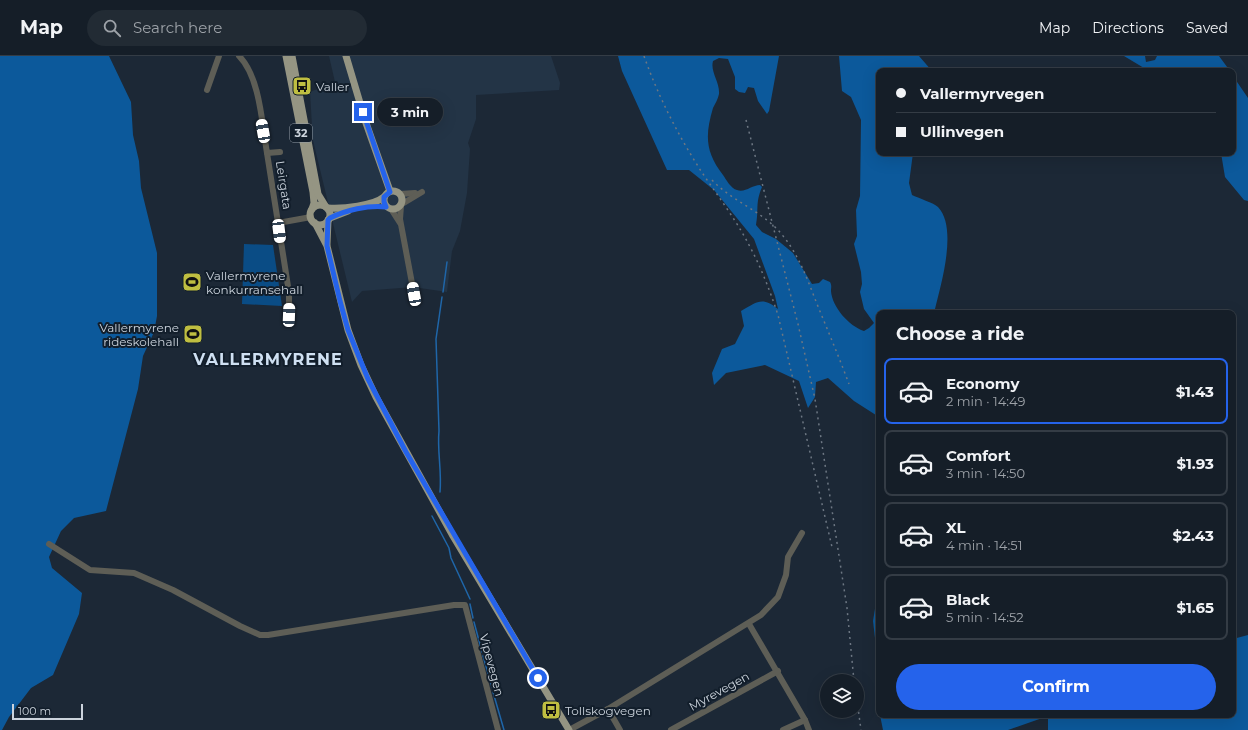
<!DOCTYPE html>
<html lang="en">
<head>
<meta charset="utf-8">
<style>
	:root { --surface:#151e28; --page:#222b34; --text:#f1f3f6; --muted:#9da2a8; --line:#343c45; --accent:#2563eb }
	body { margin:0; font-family:Montserrat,sans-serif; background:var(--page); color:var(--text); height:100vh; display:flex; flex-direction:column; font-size:15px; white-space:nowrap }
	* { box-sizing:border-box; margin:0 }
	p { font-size:13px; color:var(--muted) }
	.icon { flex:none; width:22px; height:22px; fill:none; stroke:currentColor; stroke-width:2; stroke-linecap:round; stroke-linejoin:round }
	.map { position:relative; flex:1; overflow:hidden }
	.details { position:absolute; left:876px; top:254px; width:360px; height:408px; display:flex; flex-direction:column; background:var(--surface); border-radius:8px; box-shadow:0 4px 16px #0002,0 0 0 1px var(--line) }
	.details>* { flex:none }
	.top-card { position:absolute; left:876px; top:12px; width:360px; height:88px; border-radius:8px; box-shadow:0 4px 16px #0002,0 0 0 1px var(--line); display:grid; align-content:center; height:88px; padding:0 20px; background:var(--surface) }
	.fabs { position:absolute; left:820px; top:618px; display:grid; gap:8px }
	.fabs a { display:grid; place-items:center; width:44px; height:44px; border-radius:50%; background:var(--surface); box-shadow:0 4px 16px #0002,0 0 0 1px var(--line); font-size:20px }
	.scale { position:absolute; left:12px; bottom:10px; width:71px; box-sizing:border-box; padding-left:4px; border:2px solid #cbd3dc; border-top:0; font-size:11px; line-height:14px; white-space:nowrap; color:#cbd3dc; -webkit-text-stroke:3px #121e2b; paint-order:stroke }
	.end { position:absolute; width:18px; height:18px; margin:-9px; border:5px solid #2563eb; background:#fff; box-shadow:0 0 0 2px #fff }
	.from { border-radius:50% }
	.bubble { position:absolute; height:28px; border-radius:14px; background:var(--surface); box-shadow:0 4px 16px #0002,0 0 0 1px var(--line); font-size:13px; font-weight:700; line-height:28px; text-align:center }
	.car { position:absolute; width:12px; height:24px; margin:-12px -6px; border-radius:5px; box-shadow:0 0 3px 1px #0007; background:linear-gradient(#fff 24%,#345 0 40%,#fff 0 76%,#345 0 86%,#fff 0) }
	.top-card b { display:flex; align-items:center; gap:14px; height:38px; font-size:15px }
	.top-card b+b { border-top:1px solid var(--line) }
	.top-card i { width:10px; height:10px; background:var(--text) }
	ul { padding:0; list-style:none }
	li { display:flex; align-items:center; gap:12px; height:66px; margin:0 8px 6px; padding:0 12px; border:2px solid var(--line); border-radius:8px }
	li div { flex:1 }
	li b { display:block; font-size:15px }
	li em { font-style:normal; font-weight:700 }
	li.on { border-color:var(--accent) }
	li>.icon { width:36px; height:36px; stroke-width:1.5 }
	h2 { padding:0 20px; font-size:18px; line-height:48px }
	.action { display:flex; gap:8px; margin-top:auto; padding:8px 20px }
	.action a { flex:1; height:46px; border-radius:24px; background:var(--accent); color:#fff; font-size:16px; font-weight:700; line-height:46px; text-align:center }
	header { display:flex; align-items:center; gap:24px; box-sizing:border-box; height:56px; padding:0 20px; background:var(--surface); border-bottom:1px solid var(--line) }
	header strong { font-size:19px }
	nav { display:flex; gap:22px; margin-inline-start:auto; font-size:14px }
	.search { width:280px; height:36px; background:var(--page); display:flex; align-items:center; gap:10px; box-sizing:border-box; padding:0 14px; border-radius:22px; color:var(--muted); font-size:15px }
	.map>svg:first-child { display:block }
</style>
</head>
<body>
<header>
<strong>Map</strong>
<div class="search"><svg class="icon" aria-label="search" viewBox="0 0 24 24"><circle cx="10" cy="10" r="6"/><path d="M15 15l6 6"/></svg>Search here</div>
<nav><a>Map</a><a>Directions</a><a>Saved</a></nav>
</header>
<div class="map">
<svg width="1248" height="674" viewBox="0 0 1248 674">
	<rect width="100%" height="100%" fill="#1c2836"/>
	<polygon fill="#233446" points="329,0 551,0 560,27 559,34 476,39 476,63 468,87 470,93 467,137 460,175 452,195 447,236 413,231 362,235 352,246 311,76 312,70 310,36 335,26"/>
	<polygon fill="#0a4c85" points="244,188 273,189 282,250 242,248"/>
	<g fill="#0c599b">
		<polygon points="0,0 109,0 131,46 133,79 139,105 141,132 157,197 157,260 154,276 143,300 138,333 106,455 74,462 61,475 49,501 52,512 82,537 79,558 53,619 31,632 9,661 2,674 0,674"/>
		<path d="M 618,0 L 779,0 L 769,55 L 767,58 L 758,45 L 754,32 L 748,31 L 745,37 L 739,36 L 735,33 L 735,21 L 728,3 L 719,2 L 713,5 C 710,16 720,26 719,38 C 718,43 715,48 713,52 C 705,79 705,96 723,119 C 726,123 731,133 737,134 C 745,137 752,129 760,129 L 762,131 C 755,148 759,153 756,169 L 762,176 L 776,183 L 793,197 L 812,228 L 819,227 L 823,223 L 830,226 C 832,230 831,231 831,235 C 832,251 849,270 864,275 L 869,272 L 874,267 L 864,253 L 860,236 L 862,228 L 861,216 L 854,188 L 857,180 L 856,154 L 860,140 L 861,64 L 851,41 L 842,35 L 839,0 L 919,0 L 932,15 L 879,15 L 879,97 L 913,97 L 909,127 L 912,139 C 918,142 934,147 938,151 C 958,172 941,228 935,253 L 937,257 L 879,257 L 879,361 L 854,345 L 828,322 L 816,326 L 815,341 L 808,352 L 799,325 L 765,309 L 726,317 L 714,329 L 712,317 L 722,293 L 735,288 L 744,270 L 741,255 C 757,246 762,240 778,253 L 775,240 L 754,183 L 714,134 L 689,114 L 667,114 L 622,15 Z"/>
		<polygon points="1124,0 1145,0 1146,6 1155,4 1157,0 1219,0 1230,15 1149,15"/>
		<polygon points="1233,20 1248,42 1248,145 1244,144 1225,121 1221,97 1233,97"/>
		<polygon points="879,528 879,616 873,565"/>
		<polygon points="1248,579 1248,674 1048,674 1048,660 1008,674 883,674 880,659 1233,659 1233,583"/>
	</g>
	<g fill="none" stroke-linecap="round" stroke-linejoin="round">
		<g stroke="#1f66a9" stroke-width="1.5">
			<polyline points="443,236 447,206"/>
			<path d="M 440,436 C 442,415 437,395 439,375 L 436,283 L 442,241"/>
			<polyline points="432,460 449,492 451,502 470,543"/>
			<polyline points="470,548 473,562"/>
			<polyline points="474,566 482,596"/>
			<polyline points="483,600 492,631"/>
			<polyline points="493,636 504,674"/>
		</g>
		<g stroke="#5e5e56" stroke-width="6">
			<path d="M 239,0 C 260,21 262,68 267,97 L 280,96"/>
			<polyline points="207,34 219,0"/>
			<polyline points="267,97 285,211 289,237 289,259"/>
			<polyline points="400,138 415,137"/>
			<polyline points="402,148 422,136"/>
			<polyline points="401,150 400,163 414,238"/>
			<polyline points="391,153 400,167"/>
			<polyline points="278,167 311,161"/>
			<polyline points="49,488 90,514 134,517 173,534 240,570 260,579 268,579 454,549 465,549 498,674"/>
			<polyline points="749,568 805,664 809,674"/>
			<polyline points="608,653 620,674"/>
			<polyline points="573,672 608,653 761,559 778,541 786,519 788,501 802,477"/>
			<polyline points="671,674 778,615"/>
			<polyline points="783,674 805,664"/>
		</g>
		<g stroke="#959583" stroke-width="7">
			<polyline points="286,0 313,136 314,147 312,153"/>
			<polyline points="292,0 318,138 326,151"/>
			<polyline points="346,0 366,67 390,135"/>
			<circle cx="393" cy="144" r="9"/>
			<circle cx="320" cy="159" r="10"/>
			<path d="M 328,152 C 343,153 373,150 384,141"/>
			<polyline points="330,162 348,155"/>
			<polyline points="315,167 327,190 348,274 361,309 376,341 453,480 569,674"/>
			<polyline points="327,188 328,164"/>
		</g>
		<g stroke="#6d7783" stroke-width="1.5" stroke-dasharray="2 4" stroke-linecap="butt">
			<path d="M 644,0 C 658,40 678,79 701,115 C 717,139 735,162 749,189 C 761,211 770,235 778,259 L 832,491"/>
			<polyline points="746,64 798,268 815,343 847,552 854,625"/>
			<path d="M 712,124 C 730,143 756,153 775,171 C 797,193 806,220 817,248 C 828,275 839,301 849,328"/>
			<polyline points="857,644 861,674"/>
		</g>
	</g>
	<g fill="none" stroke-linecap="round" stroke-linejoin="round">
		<path stroke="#2563eb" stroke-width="5" d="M 363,56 L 390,136 L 384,141 L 384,146 L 386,151 C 368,149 346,154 330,162 L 328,164 L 327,190 L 340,245 L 348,274 L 368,323 L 406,396 L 538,622"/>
	</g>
	<defs>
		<symbol id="bus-square" viewBox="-11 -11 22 22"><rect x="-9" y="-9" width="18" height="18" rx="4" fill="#bfbe41" stroke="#121e2b"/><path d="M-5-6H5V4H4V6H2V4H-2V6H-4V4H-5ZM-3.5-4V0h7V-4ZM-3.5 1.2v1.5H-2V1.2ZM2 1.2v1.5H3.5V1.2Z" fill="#111"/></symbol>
		<symbol id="stadium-square" viewBox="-11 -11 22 22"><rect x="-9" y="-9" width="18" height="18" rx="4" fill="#bfbe41" stroke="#121e2b"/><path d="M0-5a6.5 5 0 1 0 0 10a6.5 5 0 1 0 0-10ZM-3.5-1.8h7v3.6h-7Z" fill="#111"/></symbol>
	</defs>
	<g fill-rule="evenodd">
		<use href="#bus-square" x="291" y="19" width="22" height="22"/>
		<use href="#stadium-square" x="181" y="215" width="22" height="22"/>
		<use href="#stadium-square" x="182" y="267" width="22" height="22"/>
		<use href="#bus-square" x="540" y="643" width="22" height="22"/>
	</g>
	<g text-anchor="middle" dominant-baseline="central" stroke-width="4" stroke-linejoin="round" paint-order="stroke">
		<rect fill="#121e2b" stroke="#949da7" stroke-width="1" x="290" y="68" width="22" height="18" rx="3"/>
		<g font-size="11" font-weight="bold" fill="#cbd3dc">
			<text x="301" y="77">32</text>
		</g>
		<g font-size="12" fill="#cbd3dc" stroke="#121e2b" text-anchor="start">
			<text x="316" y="30">Valler</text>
			<text x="206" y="219">Vallermyrene<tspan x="206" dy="14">konkurransehall</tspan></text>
			<text x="179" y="271" text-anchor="end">Vallermyrene<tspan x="179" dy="14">rideskolehall</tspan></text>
			<text x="565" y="654">Tollskogvegen</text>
		</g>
		<g font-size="12" fill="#cbd3dc" stroke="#121e2b">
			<text transform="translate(284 129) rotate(81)">Leirgata</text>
			<text transform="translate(492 609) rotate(75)">Vipevegen</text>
			<text transform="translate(719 635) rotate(-29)">Myrevegen</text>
		</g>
		<g font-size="16" font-weight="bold" letter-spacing="1" fill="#cfe0f2" stroke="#121e2b">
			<text x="268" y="303">VALLERMYRENE</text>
		</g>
	</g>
</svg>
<div class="fabs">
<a><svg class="icon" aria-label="layers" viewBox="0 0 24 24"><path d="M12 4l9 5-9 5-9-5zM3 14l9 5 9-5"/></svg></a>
</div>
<div class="scale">100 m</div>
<i class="end from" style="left:538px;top:622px"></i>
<i class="end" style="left:363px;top:56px"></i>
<div class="bubble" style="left:377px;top:42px;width:66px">3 min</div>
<i class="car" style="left:263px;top:75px;rotate:350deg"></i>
<i class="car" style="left:279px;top:175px;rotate:173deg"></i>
<i class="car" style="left:414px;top:238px;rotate:350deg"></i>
<i class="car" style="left:289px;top:259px;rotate:2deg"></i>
<div class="top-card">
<b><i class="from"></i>Vallermyrvegen</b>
<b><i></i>Ullinvegen</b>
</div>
<section class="details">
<h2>Choose a ride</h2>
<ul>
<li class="on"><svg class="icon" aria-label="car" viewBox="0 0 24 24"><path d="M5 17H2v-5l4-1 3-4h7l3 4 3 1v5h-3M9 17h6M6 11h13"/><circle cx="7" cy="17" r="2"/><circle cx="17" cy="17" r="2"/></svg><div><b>Economy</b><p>2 min · 14:49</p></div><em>$1.43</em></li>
<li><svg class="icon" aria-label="car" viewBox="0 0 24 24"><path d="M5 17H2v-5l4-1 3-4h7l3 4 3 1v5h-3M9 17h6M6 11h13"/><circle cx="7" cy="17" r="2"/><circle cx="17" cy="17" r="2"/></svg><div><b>Comfort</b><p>3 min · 14:50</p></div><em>$1.93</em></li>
<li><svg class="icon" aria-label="car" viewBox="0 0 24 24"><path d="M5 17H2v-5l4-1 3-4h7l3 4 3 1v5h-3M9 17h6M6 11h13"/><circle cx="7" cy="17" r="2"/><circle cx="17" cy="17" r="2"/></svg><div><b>XL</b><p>4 min · 14:51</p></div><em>$2.43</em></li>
<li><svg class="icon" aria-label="car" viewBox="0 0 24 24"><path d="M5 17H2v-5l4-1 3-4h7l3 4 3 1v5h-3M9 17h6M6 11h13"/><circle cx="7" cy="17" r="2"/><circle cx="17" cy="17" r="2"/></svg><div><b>Black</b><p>5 min · 14:52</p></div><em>$1.65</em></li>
</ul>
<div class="action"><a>Confirm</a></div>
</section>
</div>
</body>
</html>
